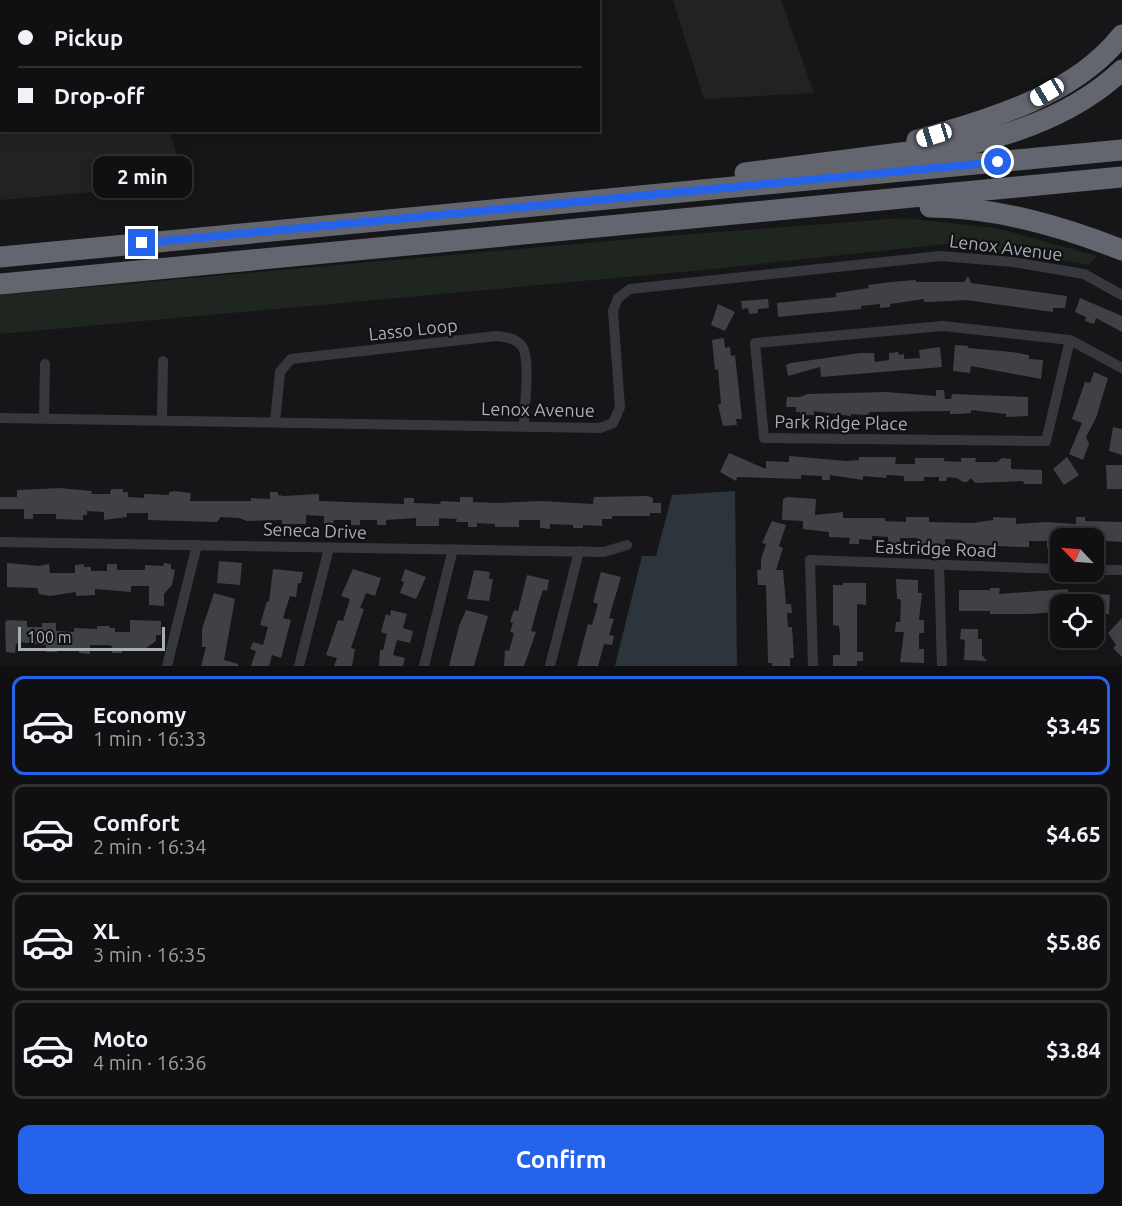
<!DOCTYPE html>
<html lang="en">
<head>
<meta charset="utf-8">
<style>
	:root { --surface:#101012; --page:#1e1e20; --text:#f1f3f6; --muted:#9c9d9f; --line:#303032; --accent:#2563eb }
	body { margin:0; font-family:Ubuntu,sans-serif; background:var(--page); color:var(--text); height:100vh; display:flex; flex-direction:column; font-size:22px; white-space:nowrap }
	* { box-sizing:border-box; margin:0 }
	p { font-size:20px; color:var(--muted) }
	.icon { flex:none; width:33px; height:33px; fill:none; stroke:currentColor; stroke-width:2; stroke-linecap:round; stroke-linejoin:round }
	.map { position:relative; height:666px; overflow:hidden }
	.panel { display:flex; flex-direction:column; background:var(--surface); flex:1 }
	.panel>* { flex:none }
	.hud { position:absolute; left:0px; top:0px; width:600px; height:132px; box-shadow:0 3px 15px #0003,0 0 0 2px var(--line); display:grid; align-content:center; height:132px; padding:0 18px; background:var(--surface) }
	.needle { width:39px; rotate:295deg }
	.fabs { position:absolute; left:1050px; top:528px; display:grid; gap:12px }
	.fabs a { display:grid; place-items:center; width:54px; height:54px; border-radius:12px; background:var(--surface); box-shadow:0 3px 15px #0003,0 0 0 2px var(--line); font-size:30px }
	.scale { position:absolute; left:18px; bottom:15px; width:147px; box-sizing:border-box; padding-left:6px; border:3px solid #a8adb8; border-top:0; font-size:16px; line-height:21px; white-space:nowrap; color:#a8adb8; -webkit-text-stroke:4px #111113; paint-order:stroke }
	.end { position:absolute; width:27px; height:27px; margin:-14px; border:8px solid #2563eb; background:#fff; box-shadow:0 0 0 3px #fff }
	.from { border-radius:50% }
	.bubble { position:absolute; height:42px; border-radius:12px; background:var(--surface); box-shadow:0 3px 15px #0003,0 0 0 2px var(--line); font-size:20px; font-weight:700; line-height:42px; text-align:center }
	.car { position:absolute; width:18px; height:36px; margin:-18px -9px; border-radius:8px; box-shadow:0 0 4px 2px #0007; background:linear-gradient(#fff 24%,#345 0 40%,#fff 0 76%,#345 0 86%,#fff 0) }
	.hud b { display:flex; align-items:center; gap:21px; height:57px; font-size:22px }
	.hud b+b { border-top:2px solid var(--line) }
	.hud i { width:15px; height:15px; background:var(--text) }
	ul { padding:10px 0 0; list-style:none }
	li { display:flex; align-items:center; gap:18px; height:99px; margin:0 12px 9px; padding:0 6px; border:3px solid var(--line); border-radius:12px }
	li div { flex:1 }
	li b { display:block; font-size:22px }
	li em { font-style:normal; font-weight:700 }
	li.active { border-color:var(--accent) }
	li>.icon { width:54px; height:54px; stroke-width:1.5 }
	.cta { display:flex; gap:12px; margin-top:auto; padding:12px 18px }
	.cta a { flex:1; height:69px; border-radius:12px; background:var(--accent); color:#fff; font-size:24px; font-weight:700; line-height:69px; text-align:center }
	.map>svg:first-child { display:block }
</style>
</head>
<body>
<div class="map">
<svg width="1122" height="666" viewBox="0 0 1122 666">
	<rect width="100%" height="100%" fill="#161618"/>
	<g fill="#222225">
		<polygon points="0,0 126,1 2,2 2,130 169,131 187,184 0,200"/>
		<polygon points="673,0 781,0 814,93 704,99"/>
	</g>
	<polygon fill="#1e261f" points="903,218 996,228 1097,256 1089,265 954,243 693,271 0,334 0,295 654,237"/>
	<polygon fill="#2c353c" points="735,491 737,666 615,666 642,556 656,556 672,495"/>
	<g fill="#404145">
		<polygon points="968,276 971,283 1067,296 1065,308 1053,308 1053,312 966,300 930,302 924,302 924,299 890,304 890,307 880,308 880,304 861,306 861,309 778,317 777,303 836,297 836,293 869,288 868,285 891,282 916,280 916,282 964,282"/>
		<polygon points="1080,298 1122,316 1122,332 1096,318 1094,324 1085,321 1086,317 1075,312"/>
		<polygon points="768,299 769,308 758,309 758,313 749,314 748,308 742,309 741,301"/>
		<polygon points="718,304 735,312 725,331 711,325"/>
		<polygon points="724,338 725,348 730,347 731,356 735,355 742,419 736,419 737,425 723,426 718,405 721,404 718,369 715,370 712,340"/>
		<polygon points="955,345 968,346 968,348 1012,352 1029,355 1029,359 1043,360 1041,379 971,366 970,373 953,371"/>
		<polygon points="940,347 942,367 821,377 820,367 788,376 786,365 791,363 860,353 874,353 875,362 889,360 889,353 898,352 899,355 904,354 904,359 920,358 919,350"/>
		<polygon points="1094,372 1108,378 1096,418 1086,437 1089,444 1083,460 1069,454 1082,423 1072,419 1085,382 1090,383"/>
		<polygon points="936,390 944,390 945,399 951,399 952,394 1028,397 1028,416 1006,417 1006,414 971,410 971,413 958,414 950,414 950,411 870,412 867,415 851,414 851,416 814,411 814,415 800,415 800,412 796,412 796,407 786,407 787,397 800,397 807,394 886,392 936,396"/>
		<polygon points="1113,427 1122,429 1122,455 1109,451"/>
		<polygon points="729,453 766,469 766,461 789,462 789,456 846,461 859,460 859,457 896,457 895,464 915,464 915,458 944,458 944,461 961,462 961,458 976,458 975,462 997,462 1002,458 1011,459 1011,469 1042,470 1042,484 1024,484 1023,481 975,483 971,478 967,482 963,482 957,478 947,477 946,481 939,481 939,477 924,477 924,481 904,481 904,476 887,475 886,478 863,476 863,480 830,475 830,480 822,480 822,476 801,475 801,479 737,477 736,481 720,472"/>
		<polygon points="1067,457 1079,475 1064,485 1053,469"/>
		<polygon points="1106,465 1122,465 1122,489 1107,489"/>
		<polygon points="60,488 92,491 91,494 110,494 111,489 123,489 123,492 128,492 128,497 144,498 144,494 169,495 169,492 175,491 191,493 190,501 251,501 251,498 270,499 270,492 278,492 278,495 284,496 319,494 319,501 404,504 404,498 414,498 414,503 440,504 441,501 460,502 460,497 473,497 473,502 498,503 541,501 593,504 594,497 648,496 653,498 653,503 661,503 661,513 650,513 650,516 612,516 612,519 602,519 602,526 583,525 583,528 573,528 573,525 550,524 550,529 540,528 540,520 519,520 519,527 495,527 495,524 477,523 477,527 468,527 468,522 456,522 457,519 439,518 439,526 416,526 416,518 386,520 386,525 377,525 377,520 360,520 360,525 351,525 351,520 334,520 333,525 324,525 324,516 306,515 306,524 282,524 282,520 247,521 239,518 221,517 217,522 148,520 148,513 127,513 127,517 104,520 104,512 87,511 87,515 83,515 83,520 56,519 56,514 33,514 33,519 24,519 24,509 0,509 0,497 17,497 17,490"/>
		<polygon points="788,497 816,499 815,515 843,512 843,518 885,518 885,521 906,522 906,517 929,517 929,522 972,523 993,520 993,517 1016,518 1016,524 1047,522 1076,524 1076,517 1085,517 1085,521 1122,522 1122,542 1060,538 1059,549 1047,548 1047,541 1029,541 1029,547 1018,547 962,544 962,540 945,539 945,546 917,545 917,538 900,538 900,545 888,544 888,537 872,536 872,540 859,539 859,544 849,544 850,538 829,537 829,532 803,529 803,521 782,520 783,499"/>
		<polygon points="772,521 786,525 779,546 783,548 776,570 783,570 786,604 791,604 792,613 787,613 788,627 792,627 794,658 790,658 790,666 772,666 772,663 768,663 766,585 758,585 757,570 761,570 761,559 766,544 762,543"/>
		<polygon points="219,561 242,563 240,585 217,583"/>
		<polygon points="7,563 39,566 49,564 50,573 75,573 75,565 84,564 84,567 91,567 91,571 107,571 107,564 117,564 117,570 145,570 145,565 163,566 164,563 171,564 171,569 175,570 172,585 164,594 164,606 149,605 149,586 131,586 131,592 95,589 95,595 76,596 76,592 50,596 39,594 37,588 7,587"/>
		<polygon points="273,569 303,572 301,583 298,583 296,597 290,596 283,618 291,620 281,658 272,655 269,666 251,666 256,651 250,649 253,642 263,645 268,627 260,625 267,601 269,602"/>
		<polygon points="353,569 381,578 375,596 366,593 360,608 364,609 351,648 355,649 352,666 334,666 337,658 326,655 338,620 343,621 350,599 341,596"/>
		<polygon points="405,569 426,577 416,599 400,593 404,582 401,581"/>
		<polygon points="474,570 490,572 489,579 493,579 489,601 467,599"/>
		<polygon points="601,572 621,577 609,618 614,619 609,635 614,636 612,645 604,644 598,666 577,666 588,624 592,625 598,604 593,602"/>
		<polygon points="527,575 549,580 547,591 543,590 539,602 531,631 536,632 524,666 504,666 505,650 509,651 514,633 510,632 513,623 510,622 514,610 518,611"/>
		<polygon points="896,579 918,580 918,593 922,593 919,620 924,620 924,633 919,633 919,649 924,649 924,663 900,662 904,632 895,632 896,622 900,622 901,603 900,599 897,599"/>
		<polygon points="843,583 866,583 866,605 857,604 857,652 863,652 863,661 857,661 857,666 833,666 833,655 840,655 840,636 839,626 833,625 833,585 843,585"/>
		<polygon points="990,588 1000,588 999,594 1068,589 1068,604 1060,604 1057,612 1029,614 990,614 990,611 959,611 959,590 990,590"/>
		<polygon points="214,593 235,599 224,660 238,664 238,666 201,666 206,647 202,647 202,629"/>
		<polygon points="1100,594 1110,595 1109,614 1094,614 1094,601 1100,601"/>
		<polygon points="391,610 407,614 403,628 413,631 410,643 397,640 393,655 405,658 403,666 379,666 380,650 383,650 387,634 381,632 386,614 390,616"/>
		<polygon points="466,610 488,616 474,666 449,666 459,626"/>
		<polygon points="1122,618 1122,657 1113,648 1116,645 1108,633"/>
		<polygon points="8,620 27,621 27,627 42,627 42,623 56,623 56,631 74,632 74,628 97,629 97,626 109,626 110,628 115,628 115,632 130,632 130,620 161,621 161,635 156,635 156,641 142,651 122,650 122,653 112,653 112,646 108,645 90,645 90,654 79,653 79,649 57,648 57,652 46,652 46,645 20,642 16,644 15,653 6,652 5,622"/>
		<polygon points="961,629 978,629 978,639 982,639 982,655 987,661 964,660 965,640 960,639"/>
	</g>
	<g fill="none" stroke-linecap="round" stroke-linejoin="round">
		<g stroke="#37383d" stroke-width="10">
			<polyline points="359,0 359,2"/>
			<polyline points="432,2 436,0"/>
			<polyline points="1070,340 1046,441 764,438 755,343 943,326 1070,340 1122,368"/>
			<polyline points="0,418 600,428 613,423 620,407 613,311 618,298 630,289 940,256 1013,262 1084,274 1122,295"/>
			<polyline points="44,418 45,364"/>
			<polyline points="162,419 163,361"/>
			<path d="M 275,422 L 280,372 L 291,359 L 496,336 C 506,337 515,338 522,346 C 531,359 524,409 524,426"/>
			<polyline points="0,542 604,552 627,545"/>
			<polyline points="939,565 942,666"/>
			<polyline points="1094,570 1122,570"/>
			<polyline points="167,666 197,545"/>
			<polyline points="299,666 329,548"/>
			<polyline points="424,666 453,549"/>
			<polyline points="550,666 579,551"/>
			<polyline points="813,666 810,560 1060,569"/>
		</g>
		<g stroke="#63666e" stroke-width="21">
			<path d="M 917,140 C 989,119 1073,97 1122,35"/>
			<path d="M 745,173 L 970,144 C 1025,131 1080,110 1122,70"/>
			<path d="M 930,207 C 996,207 1061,226 1122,250"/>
			<polyline points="0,257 1122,150"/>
			<polyline points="0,284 1122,177"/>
		</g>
	</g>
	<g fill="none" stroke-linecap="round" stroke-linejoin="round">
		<polyline stroke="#2563eb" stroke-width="8" points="142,243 998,162"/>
	</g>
	<g text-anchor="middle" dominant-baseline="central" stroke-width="4.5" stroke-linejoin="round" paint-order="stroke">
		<g font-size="18" fill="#a8adb8" stroke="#111113">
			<text transform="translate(1006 247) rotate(7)">Lenox Avenue</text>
			<text transform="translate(413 329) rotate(-6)">Lasso Loop</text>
			<text transform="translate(538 409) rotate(1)">Lenox Avenue</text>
			<text transform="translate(841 422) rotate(1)">Park Ridge Place</text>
			<text transform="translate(315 530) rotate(2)">Seneca Drive</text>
			<text transform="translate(936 548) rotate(2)">Eastridge Road</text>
		</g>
	</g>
</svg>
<div class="fabs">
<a><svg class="needle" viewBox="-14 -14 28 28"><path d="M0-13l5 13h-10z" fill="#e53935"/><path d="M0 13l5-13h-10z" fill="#9c9d9f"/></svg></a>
<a><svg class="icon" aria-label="locate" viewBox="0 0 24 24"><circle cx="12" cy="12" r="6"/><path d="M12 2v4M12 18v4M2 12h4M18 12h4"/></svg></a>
</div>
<div class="scale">100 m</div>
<i class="end from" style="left:998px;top:162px"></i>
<i class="end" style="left:142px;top:243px"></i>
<div class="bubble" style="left:93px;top:156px;width:99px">2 min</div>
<i class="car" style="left:1047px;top:92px;rotate:239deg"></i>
<i class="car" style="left:934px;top:135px;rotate:253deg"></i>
<div class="hud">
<b><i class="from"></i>Pickup</b>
<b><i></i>Drop-off</b>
</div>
</div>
<section class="panel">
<ul>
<li class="active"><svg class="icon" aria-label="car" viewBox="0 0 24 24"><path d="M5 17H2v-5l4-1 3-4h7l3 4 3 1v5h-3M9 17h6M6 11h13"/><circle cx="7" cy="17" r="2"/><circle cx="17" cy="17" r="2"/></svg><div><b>Economy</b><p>1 min · 16:33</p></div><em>$3.45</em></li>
<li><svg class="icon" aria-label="car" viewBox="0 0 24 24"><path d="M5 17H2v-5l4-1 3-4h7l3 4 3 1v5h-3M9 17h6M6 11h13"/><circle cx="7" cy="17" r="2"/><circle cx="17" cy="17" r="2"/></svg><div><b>Comfort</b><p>2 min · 16:34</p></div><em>$4.65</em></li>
<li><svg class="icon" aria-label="car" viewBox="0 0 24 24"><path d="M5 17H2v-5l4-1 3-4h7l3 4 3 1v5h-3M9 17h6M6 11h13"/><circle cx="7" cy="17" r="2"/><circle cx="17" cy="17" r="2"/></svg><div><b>XL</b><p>3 min · 16:35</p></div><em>$5.86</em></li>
<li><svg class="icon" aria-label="car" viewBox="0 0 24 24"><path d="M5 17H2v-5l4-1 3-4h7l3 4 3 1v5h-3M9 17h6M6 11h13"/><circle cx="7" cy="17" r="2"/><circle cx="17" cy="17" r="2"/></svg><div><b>Moto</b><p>4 min · 16:36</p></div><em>$3.84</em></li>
</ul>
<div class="cta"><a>Confirm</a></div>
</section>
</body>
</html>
